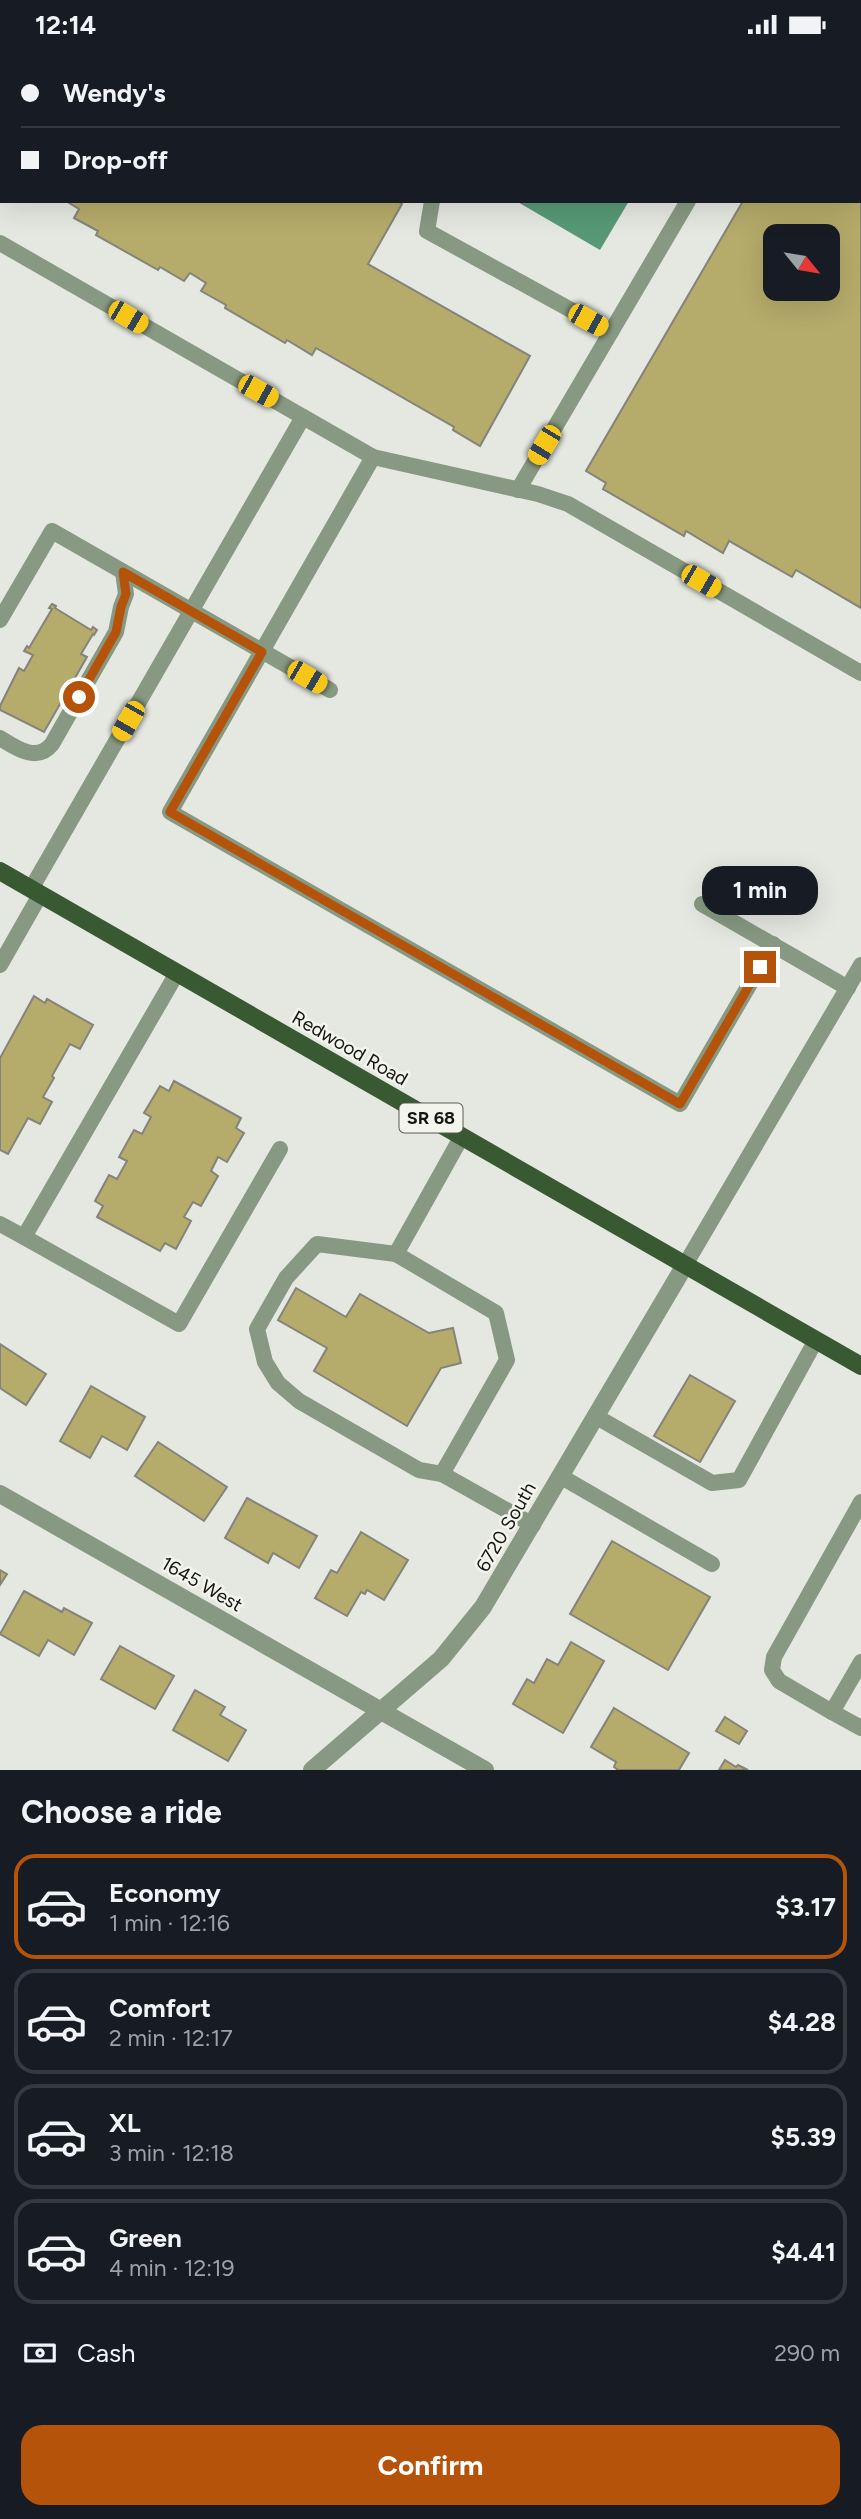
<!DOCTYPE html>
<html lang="en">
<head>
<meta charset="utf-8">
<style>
	:root { --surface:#171b24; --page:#242831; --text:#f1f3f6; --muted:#9ea1a6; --line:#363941; --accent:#b45309 }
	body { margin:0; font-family:Figtree,sans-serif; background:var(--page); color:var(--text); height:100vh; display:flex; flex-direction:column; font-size:26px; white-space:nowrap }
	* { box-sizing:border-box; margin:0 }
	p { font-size:23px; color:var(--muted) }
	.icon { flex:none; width:38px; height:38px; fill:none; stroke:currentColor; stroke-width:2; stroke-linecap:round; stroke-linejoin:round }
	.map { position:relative; height:1721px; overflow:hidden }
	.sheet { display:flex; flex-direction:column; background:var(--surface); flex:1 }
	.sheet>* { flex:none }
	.banner { position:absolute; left:0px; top:0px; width:861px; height:154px; box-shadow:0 7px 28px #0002; display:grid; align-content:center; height:154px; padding:0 21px; background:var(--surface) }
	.needle { width:46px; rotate:120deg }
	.fabs { position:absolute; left:763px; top:175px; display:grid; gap:14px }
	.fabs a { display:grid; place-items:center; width:77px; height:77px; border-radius:14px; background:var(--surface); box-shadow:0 7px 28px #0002; font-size:35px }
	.end { position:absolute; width:32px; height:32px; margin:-16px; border:9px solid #b45309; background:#fff; box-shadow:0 0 0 4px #fff }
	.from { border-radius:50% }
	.bubble { position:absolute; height:49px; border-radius:21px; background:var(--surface); box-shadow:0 7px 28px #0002; font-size:23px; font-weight:700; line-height:49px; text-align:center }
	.car { position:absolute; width:21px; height:42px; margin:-21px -10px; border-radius:9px; box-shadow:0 0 5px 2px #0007; background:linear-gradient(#f5c518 24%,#345 0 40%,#f5c518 0 76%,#345 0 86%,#f5c518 0) }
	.banner b { display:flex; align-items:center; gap:24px; height:66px; font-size:26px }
	.banner b+b { border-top:2px solid var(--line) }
	.banner i { width:18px; height:18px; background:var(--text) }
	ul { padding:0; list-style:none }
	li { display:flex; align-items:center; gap:21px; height:105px; margin:0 14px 10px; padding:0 7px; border:4px solid var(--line); border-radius:21px }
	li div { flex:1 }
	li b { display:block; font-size:26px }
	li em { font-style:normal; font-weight:700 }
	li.on { border-color:var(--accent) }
	li>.icon { width:63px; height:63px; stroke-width:1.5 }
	h2 { padding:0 21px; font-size:32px; line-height:84px }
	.pay { display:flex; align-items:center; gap:18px; height:77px; padding:0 21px; font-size:26px }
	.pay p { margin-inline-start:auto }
	.cta { display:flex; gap:14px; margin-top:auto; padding:14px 21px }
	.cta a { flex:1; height:80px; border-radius:21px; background:var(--accent); color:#fff; font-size:28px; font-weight:700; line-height:80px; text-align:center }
	.status { display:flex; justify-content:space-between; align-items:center; height:49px; padding:0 35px; background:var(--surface); direction:ltr }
	.status svg { height:19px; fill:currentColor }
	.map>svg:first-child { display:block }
</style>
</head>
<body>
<div class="status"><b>12:14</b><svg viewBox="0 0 49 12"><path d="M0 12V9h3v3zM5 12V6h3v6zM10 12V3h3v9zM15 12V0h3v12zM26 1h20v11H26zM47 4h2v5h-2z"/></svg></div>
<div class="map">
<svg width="861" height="1721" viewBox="0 0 861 1721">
	<rect width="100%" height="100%" fill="#e5e8e0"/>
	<polygon fill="#579976" points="516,152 629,152 600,201"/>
	<g fill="#b5ab6a" stroke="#84837c" stroke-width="2" fill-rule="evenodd">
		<polygon points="0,0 184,0 2,2 2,131"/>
		<polygon points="439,0 468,0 469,2 437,2"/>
		<path d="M 861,123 L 861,559 L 796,521 L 792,528 L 729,492 L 723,504 L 686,482 L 684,487 L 603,440 L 606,434 L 586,422 L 743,152 L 859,152 ZM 775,187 L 828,187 L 828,240 L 775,240 Z"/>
		<polygon points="66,152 398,152 402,155 368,215 530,307 480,397 453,381 454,378 316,299 312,306 287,291 285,294 225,259 226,256 201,242 206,234 190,224 184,232 160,218 158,221 96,186 98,182 74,169 79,160"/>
		<polygon points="52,555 56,557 55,559 91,581 93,578 97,581 94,586 93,585 81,605 87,608 44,683 0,661 0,657 19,619 24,622 33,606 24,602 27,597 29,599 52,560 49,559"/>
		<polygon points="34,947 45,954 47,950 93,976 80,1000 70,995 52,1027 54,1029 43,1048 52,1053 40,1075 28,1069 8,1105 0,1101 0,1009"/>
		<polygon points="174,1032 241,1069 236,1079 244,1084 227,1113 218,1108 211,1122 218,1127 201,1157 193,1153 184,1168 191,1172 176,1200 165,1194 160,1202 97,1168 103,1157 95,1152 109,1126 117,1130 127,1112 119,1108 134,1081 142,1085 151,1068 144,1064 160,1037 169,1042"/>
		<polygon points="296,1239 346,1268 360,1245 429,1284 453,1279 461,1314 441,1319 407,1377 314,1322 327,1299 278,1271"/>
		<polygon points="0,1295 46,1325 26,1356 0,1339"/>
		<polygon points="690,1326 735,1352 700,1413 654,1387"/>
		<polygon points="91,1337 145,1368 127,1401 102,1387 90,1409 60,1392"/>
		<polygon points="158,1393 227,1438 204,1472 135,1427"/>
		<polygon points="247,1449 317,1487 299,1519 273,1504 268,1514 225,1489"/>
		<polygon points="361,1483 408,1511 384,1551 367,1541 365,1545 361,1543 347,1567 315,1549 331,1521 337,1524"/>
		<polygon points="612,1492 710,1548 668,1621 570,1565"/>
		<polygon points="0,1521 7,1525 0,1536"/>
		<polygon points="24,1542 62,1563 64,1559 92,1574 74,1606 48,1591 39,1607 0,1585"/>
		<polygon points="571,1593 604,1612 563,1684 513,1655 527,1630 534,1634 547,1610 558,1616"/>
		<polygon points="120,1597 174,1627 155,1660 101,1630"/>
		<polygon points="195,1641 225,1658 220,1666 246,1681 228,1712 173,1681"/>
		<polygon points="614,1659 689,1704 679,1721 618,1721 614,1718 616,1713 591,1698"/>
		<polygon points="725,1668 747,1682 739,1695 716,1682"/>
		<polygon points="725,1711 736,1718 738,1716 748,1721 719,1721"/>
	</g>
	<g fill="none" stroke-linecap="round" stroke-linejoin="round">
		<g stroke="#879982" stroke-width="16">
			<polyline points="264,0 266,2"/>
			<polyline points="802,0 805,2"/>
			<polyline points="774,2 775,0"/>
			<polyline points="859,35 861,36"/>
			<polyline points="432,152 427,182 611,283"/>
			<polyline points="0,194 373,408 538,445 568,455 861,624"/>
			<polyline points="373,408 170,763 680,1055 773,895"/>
			<polyline points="518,441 688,152"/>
			<polyline points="0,571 52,482 330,641"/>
			<path d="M 0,689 C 16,699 37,714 52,695 L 116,583 L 121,558 L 126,545 L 123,523"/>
			<polyline points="31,840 303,368"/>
			<polyline points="702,855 848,939"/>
			<polyline points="0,916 40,846"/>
			<polyline points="462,1087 396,1205 317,1195 286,1229 257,1280 265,1313 278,1334 299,1352 419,1421 442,1425 533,1476"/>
			<polyline points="0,1175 24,1188 177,924"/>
			<polyline points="24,1188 179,1275 280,1100"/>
			<polyline points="396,1205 496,1264 507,1311 442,1425"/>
			<polyline points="685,1216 861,916"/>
			<polyline points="595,1367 712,1434 739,1431 816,1291"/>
			<polyline points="560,1427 712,1515"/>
			<polyline points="861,1613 832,1663 861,1679"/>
			<polyline points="832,1663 779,1632 772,1621 774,1608 861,1453"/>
		</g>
		<g stroke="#879982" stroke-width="18">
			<polyline points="572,0 573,2"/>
			<polyline points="0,1445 485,1721"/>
			<polyline points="312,1721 441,1610 483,1558 685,1216"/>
		</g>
		<polyline stroke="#385931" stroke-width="18" points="0,822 861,1317"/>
	</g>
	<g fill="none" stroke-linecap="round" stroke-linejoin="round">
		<polyline stroke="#b45309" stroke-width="9" points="79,648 116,583 121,558 126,545 123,523 262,603 170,763 680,1055 760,918"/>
	</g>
	<g text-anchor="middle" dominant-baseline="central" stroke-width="5" stroke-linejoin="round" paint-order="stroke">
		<rect fill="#f3f5ed" stroke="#585a55" stroke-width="2" x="399.5" y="1054.5" width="63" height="29" rx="5"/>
		<g font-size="18" font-weight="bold" fill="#161714">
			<text x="431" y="1069">SR 68</text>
		</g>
		<g font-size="19" fill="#161714" stroke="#f3f5ed">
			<text transform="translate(350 999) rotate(30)">Redwood Road</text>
			<text transform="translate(506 1478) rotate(-60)">6720 South</text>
			<text transform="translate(202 1535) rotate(30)">1645 West</text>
		</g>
	</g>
</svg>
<div class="fabs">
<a><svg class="needle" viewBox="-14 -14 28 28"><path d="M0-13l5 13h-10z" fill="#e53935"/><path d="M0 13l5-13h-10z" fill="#9ea1a6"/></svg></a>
</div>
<i class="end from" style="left:79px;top:648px"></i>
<i class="end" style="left:760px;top:918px"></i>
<div class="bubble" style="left:702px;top:817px;width:116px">1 min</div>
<i class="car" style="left:128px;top:268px;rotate:120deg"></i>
<i class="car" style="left:588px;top:271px;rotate:119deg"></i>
<i class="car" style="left:258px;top:342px;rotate:119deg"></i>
<i class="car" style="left:544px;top:396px;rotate:211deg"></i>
<i class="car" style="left:701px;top:532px;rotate:120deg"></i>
<i class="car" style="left:307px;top:628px;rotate:120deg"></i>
<i class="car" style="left:128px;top:672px;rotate:210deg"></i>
<div class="banner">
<b><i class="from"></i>Wendy's</b>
<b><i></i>Drop-off</b>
</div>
</div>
<section class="sheet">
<h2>Choose a ride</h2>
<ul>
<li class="on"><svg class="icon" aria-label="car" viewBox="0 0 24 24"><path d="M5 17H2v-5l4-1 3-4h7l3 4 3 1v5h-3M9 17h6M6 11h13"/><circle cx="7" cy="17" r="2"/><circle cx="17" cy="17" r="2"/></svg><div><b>Economy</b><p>1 min · 12:16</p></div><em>$3.17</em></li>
<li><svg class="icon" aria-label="car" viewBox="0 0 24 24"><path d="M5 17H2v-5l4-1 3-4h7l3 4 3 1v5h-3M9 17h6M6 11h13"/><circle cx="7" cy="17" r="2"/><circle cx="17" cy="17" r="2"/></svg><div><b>Comfort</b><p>2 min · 12:17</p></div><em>$4.28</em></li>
<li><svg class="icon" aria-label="car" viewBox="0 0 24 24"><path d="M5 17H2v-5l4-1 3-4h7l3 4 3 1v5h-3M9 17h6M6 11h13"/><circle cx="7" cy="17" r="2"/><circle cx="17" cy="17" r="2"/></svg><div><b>XL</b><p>3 min · 12:18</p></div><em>$5.39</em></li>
<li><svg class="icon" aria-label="car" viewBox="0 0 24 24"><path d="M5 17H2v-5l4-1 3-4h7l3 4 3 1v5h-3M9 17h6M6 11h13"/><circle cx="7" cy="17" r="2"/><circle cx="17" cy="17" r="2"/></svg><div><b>Green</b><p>4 min · 12:19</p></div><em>$4.41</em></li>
</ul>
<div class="pay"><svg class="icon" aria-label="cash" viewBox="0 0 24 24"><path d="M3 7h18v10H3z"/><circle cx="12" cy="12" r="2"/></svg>Cash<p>290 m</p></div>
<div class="cta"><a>Confirm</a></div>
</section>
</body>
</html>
